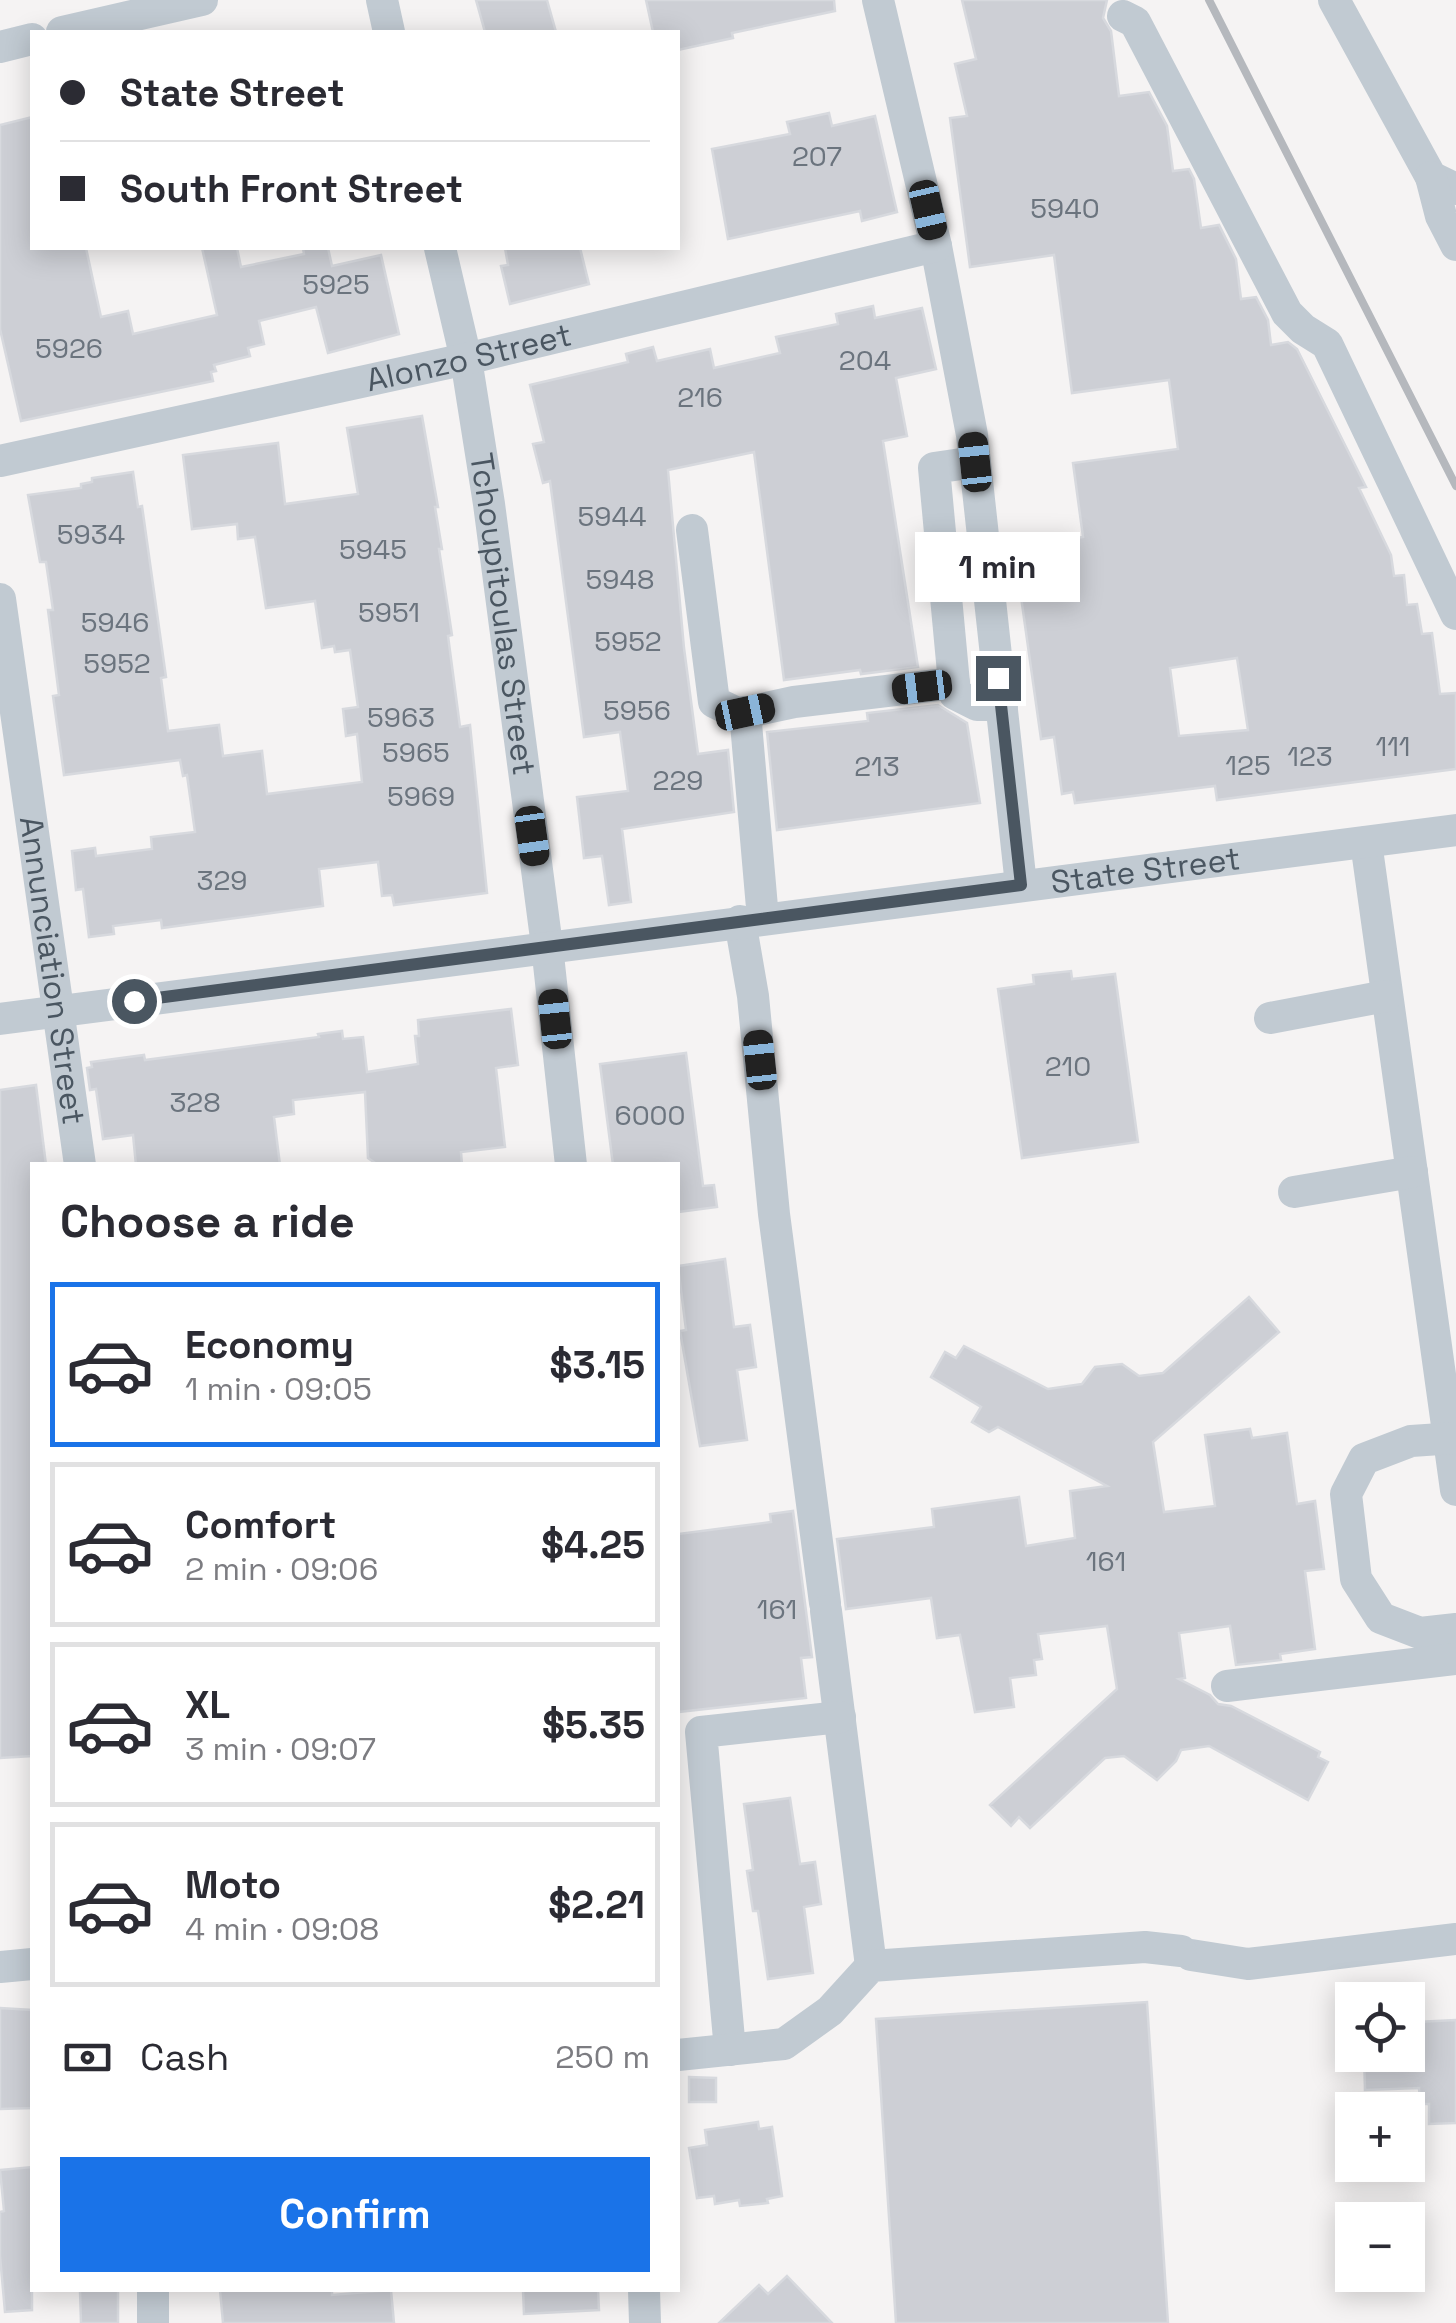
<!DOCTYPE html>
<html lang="en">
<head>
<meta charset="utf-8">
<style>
	:root { --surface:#fff; --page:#f2f2f3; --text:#2b2b33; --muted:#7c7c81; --line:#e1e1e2; --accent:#1a73e8 }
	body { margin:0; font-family:"Space Grotesk",sans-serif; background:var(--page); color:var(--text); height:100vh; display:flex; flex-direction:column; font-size:38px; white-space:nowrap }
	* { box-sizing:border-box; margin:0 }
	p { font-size:32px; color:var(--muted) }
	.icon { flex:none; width:55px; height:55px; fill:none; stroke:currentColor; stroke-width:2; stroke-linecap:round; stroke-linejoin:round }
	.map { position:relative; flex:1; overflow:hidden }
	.panel { position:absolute; left:30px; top:1162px; width:650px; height:1130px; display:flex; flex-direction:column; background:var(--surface); border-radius:0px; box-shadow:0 5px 25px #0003 }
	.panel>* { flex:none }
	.guide { position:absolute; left:30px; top:30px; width:650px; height:220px; border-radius:0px; box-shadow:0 5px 25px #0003; display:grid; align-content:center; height:220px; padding:0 30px; background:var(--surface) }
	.buttons { position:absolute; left:1335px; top:1982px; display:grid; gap:20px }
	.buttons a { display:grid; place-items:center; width:90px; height:90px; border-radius:0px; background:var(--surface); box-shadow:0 5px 25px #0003; font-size:50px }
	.end { position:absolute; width:45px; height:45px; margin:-22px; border:12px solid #4a5661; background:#fff; box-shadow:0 0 0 5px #fff }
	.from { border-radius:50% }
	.bubble { position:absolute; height:70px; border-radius:0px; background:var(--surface); box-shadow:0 5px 25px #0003; font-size:32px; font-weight:600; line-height:70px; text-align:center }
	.car { position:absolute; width:30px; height:60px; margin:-30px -15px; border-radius:12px; box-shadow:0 0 8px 2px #0007; background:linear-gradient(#222 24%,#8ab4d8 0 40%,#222 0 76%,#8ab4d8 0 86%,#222 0) }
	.guide b { display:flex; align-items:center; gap:35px; height:95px; font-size:38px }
	.guide b+b { border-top:2px solid var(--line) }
	.guide i { width:25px; height:25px; background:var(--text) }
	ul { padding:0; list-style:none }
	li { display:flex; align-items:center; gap:30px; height:165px; margin:0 20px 15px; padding:0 10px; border:5px solid var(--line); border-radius:0px }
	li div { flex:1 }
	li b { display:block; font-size:38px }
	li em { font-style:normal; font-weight:600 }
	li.selected { border-color:var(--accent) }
	li>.icon { width:90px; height:90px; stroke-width:1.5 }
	h2 { padding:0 30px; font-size:45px; line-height:120px }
	.pay { display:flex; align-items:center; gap:25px; height:110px; padding:0 30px; font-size:38px }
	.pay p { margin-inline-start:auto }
	.primary-button { display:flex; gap:20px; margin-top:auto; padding:20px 30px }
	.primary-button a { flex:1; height:115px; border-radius:0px; background:var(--accent); color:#fff; font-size:40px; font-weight:600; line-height:115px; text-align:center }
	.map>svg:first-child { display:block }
</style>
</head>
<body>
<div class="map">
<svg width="1456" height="2323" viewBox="0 0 1456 2323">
	<rect width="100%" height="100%" fill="#f5f3f3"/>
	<g fill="#cdcfd5" stroke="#d7d9de" stroke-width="2.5" fill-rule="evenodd">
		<polygon points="476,0 547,0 556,32 485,32"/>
		<polygon points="646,0 834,0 835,11 732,33 733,38 678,50 678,32 653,32"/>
		<path d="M 962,0 L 1107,0 L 1103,18 L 1111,31 L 1119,96 L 1149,92 L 1167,126 L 1173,171 L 1189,169 L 1194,179 L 1201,228 L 1219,225 L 1236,259 L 1241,299 L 1256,297 L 1268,320 L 1271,345 L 1288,342 L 1297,349 L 1366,487 L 1359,488 L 1391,555 L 1394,576 L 1404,575 L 1407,605 L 1417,604 L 1422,634 L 1432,633 L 1440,694 L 1456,693 L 1456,769 L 1217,800 L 1215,786 L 1075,803 L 1073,792 L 1062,794 L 1054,737 L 1041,739 L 1014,547 L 1083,537 L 1073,463 L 1178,449 L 1169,380 L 1072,393 L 1054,255 L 970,267 L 950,118 L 967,116 L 955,64 L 976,59 ZM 1237,658 L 1248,730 L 1179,736 L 1170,668 Z"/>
		<polygon points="829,113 832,126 875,116 897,212 862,221 860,211 728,239 712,149 790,134 787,122"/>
		<polygon points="32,117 32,248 86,248 101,317 128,311 133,334 217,315 202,248 237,248 241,267 304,254 303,248 328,248 332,266 381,255 399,334 328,353 316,307 259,321 264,344 248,348 250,356 214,365 216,371 211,372 213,381 21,421 0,329 0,125"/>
		<polygon points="505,248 580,248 589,284 510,304 501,266 508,265"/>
		<polygon points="873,306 875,318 922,308 936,369 896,378 907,436 883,441 918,667 861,674 860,670 784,680 754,452 668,470 684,648 698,754 728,750 734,812 622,829 631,902 609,905 602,856 584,858 577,797 628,791 620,732 584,737 550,481 543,483 533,444 544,442 530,385 628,362 626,354 653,347 657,361 710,349 714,368 780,353 776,337 838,324 836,314"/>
		<polygon points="422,416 438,507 435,507 442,549 439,549 452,635 448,636 460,727 470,725 487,893 394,905 392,895 382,896 378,862 319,869 323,906 162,928 161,920 113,926 114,934 89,937 83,889 76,890 72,851 95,848 96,856 152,849 151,837 195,832 187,775 183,776 180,760 64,775 53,696 59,695 48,610 53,610 46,562 40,562 28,495 81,488 81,484 92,482 92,478 133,472 138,507 142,506 166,677 161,678 168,731 219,725 223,756 262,751 267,794 362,782 357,734 346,736 343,709 358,707 350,650 335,652 334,646 322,648 315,601 266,608 255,537 238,539 237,524 192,529 183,455 278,443 285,504 358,494 347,428"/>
		<polygon points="938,705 967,723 980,803 777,830 767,732 868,721 867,713"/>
		<polygon points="1071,971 1072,979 1115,974 1138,1142 1022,1158 998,989 1034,984 1033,975"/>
		<polygon points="511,1009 518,1065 496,1068 505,1147 461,1152 462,1165 378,1165 368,1158 365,1092 293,1100 294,1114 274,1117 280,1165 136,1165 133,1135 103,1139 96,1089 90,1090 87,1068 92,1067 91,1062 144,1055 145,1060 319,1037 318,1034 342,1031 343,1039 363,1037 367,1072 418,1064 415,1036 419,1036 418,1020"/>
		<polygon points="686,1053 703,1186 714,1185 717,1207 678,1212 678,1165 613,1165 600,1064"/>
		<polygon points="36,1085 46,1165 32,1165 32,1756 0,1758 0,1090"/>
		<polygon points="725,1259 734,1327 750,1325 756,1367 737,1370 747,1440 700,1446 680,1331 686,1330 678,1266"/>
		<polygon points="1249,1297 1279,1332 1153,1442 1164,1512 1215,1506 1205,1435 1250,1429 1252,1438 1287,1433 1297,1504 1315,1501 1324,1569 1305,1571 1315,1649 1280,1654 1281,1660 1236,1665 1230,1626 1179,1633 1185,1678 1179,1679 1210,1695 1218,1704 1231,1706 1320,1752 1318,1757 1328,1762 1308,1800 1209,1746 1181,1750 1176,1761 1157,1780 1124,1756 1105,1758 1030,1828 1019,1817 1011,1826 990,1805 1117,1689 1107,1626 1038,1634 1042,1659 1034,1660 1036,1675 1010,1678 1014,1707 975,1712 960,1635 937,1638 931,1598 846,1609 837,1539 934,1527 932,1509 1019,1497 1026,1546 1075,1538 1070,1491 1107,1486 998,1427 989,1432 972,1422 981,1407 931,1377 945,1352 956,1358 964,1346 1048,1389 1082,1384 1095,1367 1122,1364 1139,1376 1163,1373"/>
		<polygon points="793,1511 812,1657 801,1658 806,1698 678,1712 678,1534 771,1522 770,1514"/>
		<polygon points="790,1798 800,1864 815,1862 821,1904 804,1907 813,1973 768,1979 758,1911 753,1911 747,1871 753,1870 744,1804"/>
		<polygon points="1147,2002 1168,2323 896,2323 876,2019"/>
		<polygon points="0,2008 32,2010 32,2108 0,2109"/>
		<polygon points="1456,2020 1456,2123 1429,2124 1429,2104 1420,2104 1419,2088 1365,2090 1364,2055 1408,2055 1408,2040 1418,2040 1417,2022"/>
		<polygon points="689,2077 716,2078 716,2102 689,2102"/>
		<polygon points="758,2122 759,2129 772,2127 782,2196 767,2199 768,2203 740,2206 739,2200 715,2204 714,2196 697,2198 689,2148 707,2145 705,2130"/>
		<polygon points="32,2167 32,2310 5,2312 0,2256 0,2212 4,2211 0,2170"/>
		<polygon points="787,2276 832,2323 719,2323 759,2285 768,2294"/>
		<polygon points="80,2290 118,2290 118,2323 81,2323"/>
		<polygon points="220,2290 332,2290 332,2295 391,2290 394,2323 223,2323"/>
		<polygon points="523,2290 598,2290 599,2310 524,2314"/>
	</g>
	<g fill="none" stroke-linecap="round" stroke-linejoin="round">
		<g stroke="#c1cad2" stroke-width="32">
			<polyline points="382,0 389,32"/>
			<polyline points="878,0 936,246 972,435 1021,885"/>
			<polyline points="1334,0 1431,177 1456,189"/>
			<polyline points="1123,16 1135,22 1287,313 1303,329 1327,344 1456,614"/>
			<polyline points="62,32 202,0"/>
			<polyline points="0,47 32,39"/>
			<polyline points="1431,177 1441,216 1456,245"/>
			<path id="s1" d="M 440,248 L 466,359 L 489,504 L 547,946 L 571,1165"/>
			<path id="s2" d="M 0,461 L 466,359 L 936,246"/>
			<polyline points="975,462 934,468 955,694 977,705 1002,705"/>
			<polyline points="692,530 714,702 739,714 794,702 954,683"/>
			<path id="s3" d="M 0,599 L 80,1165"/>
			<polyline points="745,712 763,919"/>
			<polyline points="1366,842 1456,1490"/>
			<polyline points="740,921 753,996 774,1214 825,1603"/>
			<polyline points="1270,1018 1386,996"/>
			<path id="s4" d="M 0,1019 L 1456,830"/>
			<polyline points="1294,1192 1412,1172"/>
			<polyline points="1456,1438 1411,1441 1364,1459 1346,1494 1356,1579 1381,1618 1420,1633 1456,1629"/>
			<polyline points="826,1611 871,1966"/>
			<polyline points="1227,1686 1456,1659"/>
			<polyline points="1191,1955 1248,1964 1456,1939"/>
			<polyline points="0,1967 32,1964"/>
			<polyline points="730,2050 701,1732 840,1717"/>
			<polyline points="678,2055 784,2044 830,2011 871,1966 1145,1947 1181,1951"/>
			<polyline points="153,2290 153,2323"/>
			<polyline points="644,2290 645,2323"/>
		</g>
		<polyline stroke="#b5b8bd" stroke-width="8" points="1209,0 1456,486"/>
	</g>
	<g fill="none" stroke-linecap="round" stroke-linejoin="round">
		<polyline stroke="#4a5661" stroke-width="12" points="134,1001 1021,885 998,678"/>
	</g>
	<g text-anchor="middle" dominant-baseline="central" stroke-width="8" stroke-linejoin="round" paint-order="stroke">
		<g font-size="28" fill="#6b747e">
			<text x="817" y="156">207</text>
			<text x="1065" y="208">5940</text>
			<text x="336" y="284">5925</text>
			<text x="69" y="348">5926</text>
			<text x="865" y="360">204</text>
			<text x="700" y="397">216</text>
			<text x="612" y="516">5944</text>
			<text x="91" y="534">5934</text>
			<text x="373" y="549">5945</text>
			<text x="620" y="579">5948</text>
			<text x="389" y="612">5951</text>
			<text x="115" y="622">5946</text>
			<text x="628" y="641">5952</text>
			<text x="117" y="663">5952</text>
			<text x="637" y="710">5956</text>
			<text x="401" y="717">5963</text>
			<text x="1393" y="746">111</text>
			<text x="416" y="752">5965</text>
			<text x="1310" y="756">123</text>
			<text x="1248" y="765">125</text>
			<text x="877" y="766">213</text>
			<text x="678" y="780">229</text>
			<text x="421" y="796">5969</text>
			<text x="222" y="880">329</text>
			<text x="1068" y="1066">210</text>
			<text x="195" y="1102">328</text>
			<text x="650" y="1115">6000</text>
			<text x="1106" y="1561">161</text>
			<text x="777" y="1609">161</text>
		</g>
		<g font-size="32" fill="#4a5661" stroke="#fff">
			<text stroke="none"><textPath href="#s2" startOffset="480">Alonzo Street</textPath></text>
			<text stroke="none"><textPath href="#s1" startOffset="372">Tchoupitoulas Street</textPath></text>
			<text stroke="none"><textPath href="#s4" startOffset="1155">State Street</textPath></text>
			<text stroke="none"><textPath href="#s3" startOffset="375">Annunciation Street</textPath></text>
		</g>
	</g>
</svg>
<div class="buttons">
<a><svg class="icon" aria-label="locate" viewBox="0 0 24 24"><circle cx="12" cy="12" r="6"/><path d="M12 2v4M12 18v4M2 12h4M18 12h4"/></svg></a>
<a>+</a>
<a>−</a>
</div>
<i class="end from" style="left:134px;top:1001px"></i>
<i class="end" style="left:998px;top:678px"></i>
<div class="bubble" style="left:915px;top:532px;width:165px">1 min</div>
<i class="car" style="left:928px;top:210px;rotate:167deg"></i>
<i class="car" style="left:975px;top:462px;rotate:354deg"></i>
<i class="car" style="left:922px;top:687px;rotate:263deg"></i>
<i class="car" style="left:745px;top:712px;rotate:78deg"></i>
<i class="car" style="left:532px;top:836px;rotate:172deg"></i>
<i class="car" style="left:555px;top:1019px;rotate:354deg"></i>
<i class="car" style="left:760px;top:1060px;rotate:354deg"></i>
<div class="guide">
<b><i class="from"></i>State Street</b>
<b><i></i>South Front Street</b>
</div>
<section class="panel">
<h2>Choose a ride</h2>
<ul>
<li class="selected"><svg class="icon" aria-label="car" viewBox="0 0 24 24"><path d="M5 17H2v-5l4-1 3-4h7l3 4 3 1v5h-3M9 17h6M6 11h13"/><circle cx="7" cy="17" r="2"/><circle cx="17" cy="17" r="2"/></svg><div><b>Economy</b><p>1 min · 09:05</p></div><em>$3.15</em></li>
<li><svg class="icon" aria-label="car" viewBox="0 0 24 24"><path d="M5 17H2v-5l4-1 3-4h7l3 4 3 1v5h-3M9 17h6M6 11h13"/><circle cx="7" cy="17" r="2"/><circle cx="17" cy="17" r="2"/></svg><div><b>Comfort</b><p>2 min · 09:06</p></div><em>$4.25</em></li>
<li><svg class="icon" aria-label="car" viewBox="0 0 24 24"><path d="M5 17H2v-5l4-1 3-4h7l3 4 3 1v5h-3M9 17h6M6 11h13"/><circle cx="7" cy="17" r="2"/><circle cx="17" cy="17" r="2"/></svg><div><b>XL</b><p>3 min · 09:07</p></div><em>$5.35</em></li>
<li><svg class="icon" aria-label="car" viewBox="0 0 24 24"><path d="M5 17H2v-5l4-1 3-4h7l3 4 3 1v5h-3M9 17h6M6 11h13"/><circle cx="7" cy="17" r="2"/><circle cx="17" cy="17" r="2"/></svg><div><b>Moto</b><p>4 min · 09:08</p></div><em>$2.21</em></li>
</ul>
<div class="pay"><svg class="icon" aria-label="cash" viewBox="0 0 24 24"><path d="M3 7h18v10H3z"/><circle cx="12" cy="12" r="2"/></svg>Cash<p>250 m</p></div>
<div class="primary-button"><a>Confirm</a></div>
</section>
</div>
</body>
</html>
